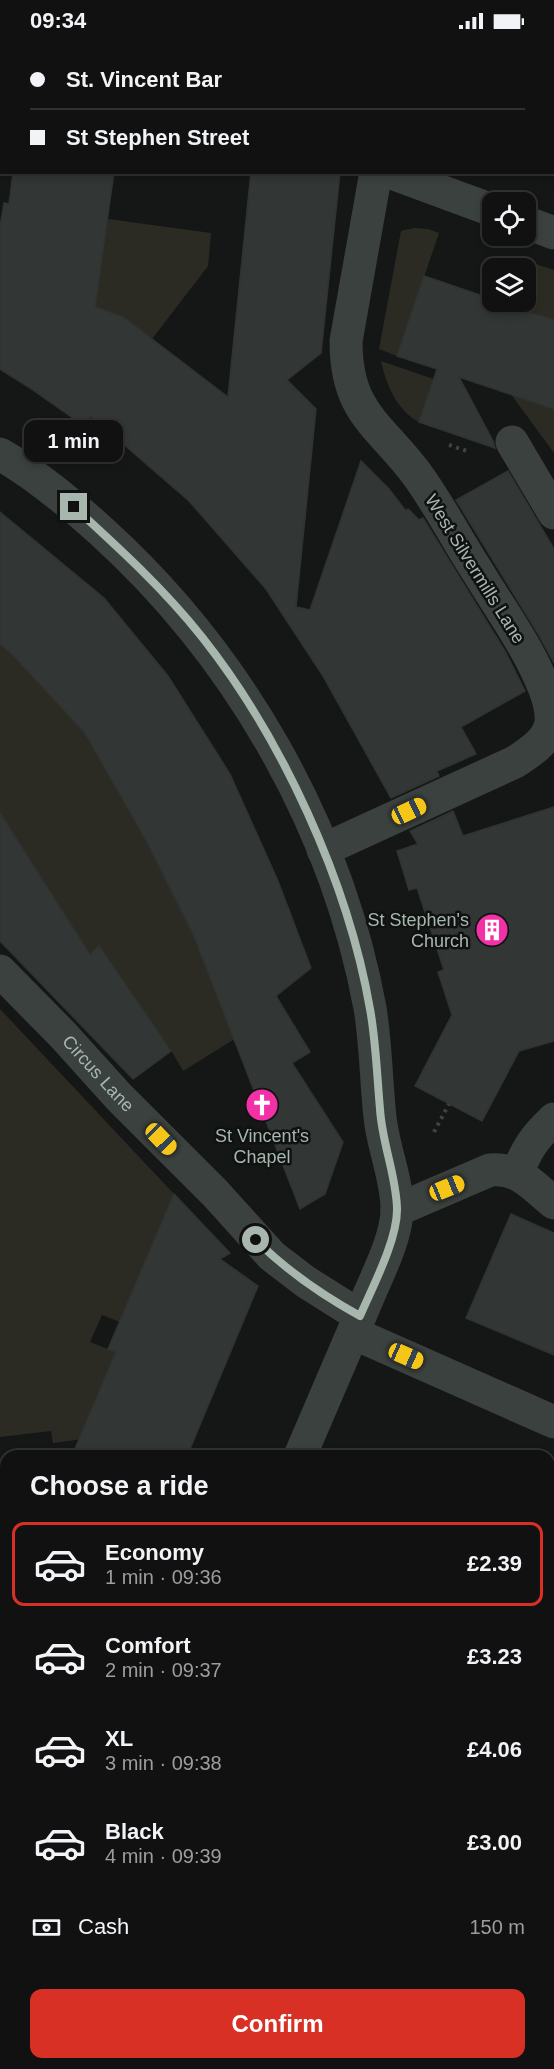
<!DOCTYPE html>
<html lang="en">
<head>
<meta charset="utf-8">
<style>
	:root { --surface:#101110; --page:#1e1f1e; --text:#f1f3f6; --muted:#9c9d9f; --line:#303130; --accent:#d93025 }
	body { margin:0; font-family:Arial,sans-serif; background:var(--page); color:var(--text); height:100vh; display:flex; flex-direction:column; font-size:22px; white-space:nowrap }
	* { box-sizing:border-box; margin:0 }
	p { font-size:20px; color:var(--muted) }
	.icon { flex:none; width:33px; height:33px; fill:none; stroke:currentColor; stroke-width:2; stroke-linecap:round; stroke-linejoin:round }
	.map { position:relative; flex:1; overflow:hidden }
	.sheet { position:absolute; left:0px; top:1408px; width:555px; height:620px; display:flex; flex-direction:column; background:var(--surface); border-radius:18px 18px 0 0; box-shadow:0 3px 9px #0003,0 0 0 2px var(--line) }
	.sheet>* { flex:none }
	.guide { position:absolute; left:0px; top:0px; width:555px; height:132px; box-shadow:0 3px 9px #0003,0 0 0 2px var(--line); display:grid; align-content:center; height:132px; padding:0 30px; background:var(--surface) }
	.tools { position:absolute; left:482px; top:150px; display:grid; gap:12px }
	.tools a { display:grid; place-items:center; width:54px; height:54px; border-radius:12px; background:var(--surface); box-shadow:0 3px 9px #0003,0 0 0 2px var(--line); font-size:30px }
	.end { position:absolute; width:27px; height:27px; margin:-14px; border:8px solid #a7b7ae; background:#111; box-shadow:0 0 0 3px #111 }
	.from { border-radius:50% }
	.bubble { position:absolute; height:42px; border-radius:12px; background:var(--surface); box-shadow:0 3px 9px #0003,0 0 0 2px var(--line); font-size:20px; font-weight:700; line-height:42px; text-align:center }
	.car { position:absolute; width:18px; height:36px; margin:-18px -9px; border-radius:8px; box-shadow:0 0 4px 2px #0007; background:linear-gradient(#f5c518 24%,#345 0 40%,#f5c518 0 76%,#345 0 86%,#f5c518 0) }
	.guide b { display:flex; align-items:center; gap:21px; height:57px; font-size:22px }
	.guide b+b { border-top:2px solid var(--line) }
	.guide i { width:15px; height:15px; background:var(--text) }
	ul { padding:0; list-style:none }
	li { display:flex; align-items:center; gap:18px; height:84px; margin:0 12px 9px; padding:0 18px; border:3px solid transparent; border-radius:12px }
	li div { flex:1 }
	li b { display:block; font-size:22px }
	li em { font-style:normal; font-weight:700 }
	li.selected { border-color:var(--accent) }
	li>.icon { width:54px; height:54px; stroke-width:1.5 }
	h2 { padding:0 30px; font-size:27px; line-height:72px }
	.pay { display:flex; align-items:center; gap:15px; height:66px; padding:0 30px; font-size:22px }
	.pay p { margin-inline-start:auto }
	.cta { display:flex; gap:12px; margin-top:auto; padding:12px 30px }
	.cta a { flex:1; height:69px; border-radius:12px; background:var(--accent); color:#fff; font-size:24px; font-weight:700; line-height:69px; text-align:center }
	.status { display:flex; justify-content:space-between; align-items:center; height:42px; padding:0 30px; background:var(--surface); direction:ltr }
	.status svg { height:16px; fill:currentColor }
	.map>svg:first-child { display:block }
</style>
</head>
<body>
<div class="status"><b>09:34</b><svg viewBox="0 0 49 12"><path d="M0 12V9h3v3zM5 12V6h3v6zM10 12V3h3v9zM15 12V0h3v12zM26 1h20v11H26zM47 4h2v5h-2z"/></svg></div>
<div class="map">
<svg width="554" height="2027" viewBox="0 0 554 2027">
	<rect width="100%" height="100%" fill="#151716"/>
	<g fill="#2c2b23">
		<polygon points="108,177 211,191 208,224 152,297 93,274"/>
		<polygon points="414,186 428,187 439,191 397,314 379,307 401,189"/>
		<polygon points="510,214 554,228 554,278 528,270 530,263 520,260 525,260 525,226 506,226"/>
		<path d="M 381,319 L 442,340 L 419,380 C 397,369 386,342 381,319 Z"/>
		<polygon points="511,352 554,367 554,411"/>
		<polygon points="0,602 11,611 85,691 139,784 178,861 194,894 227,979 249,988 183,1029 171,1008 99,905 89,913 0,771"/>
		<polygon points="0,967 174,1152 120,1280 102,1273 90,1300 108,1307 120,1301 94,1364 90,1396 53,1401 51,1389 0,1395"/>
		<polygon points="549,1537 554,1540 554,1661 549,1673"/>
		<polygon points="6,1641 6,1906 0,1920 0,1642"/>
		<polygon points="549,1695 554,1697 554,1880 549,1877"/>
	</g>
	<g fill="#323635" stroke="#2f3332" stroke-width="1.5">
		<polygon points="13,130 114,130 95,265 123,275 228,355 251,130 340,130 321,311 287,338 316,367 296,565 310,568 361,419 389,447 406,469 408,467 419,478 423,476 505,609 525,649 461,685 476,712 437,729 439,734 391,756 323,634 266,547 189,459 91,374 83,383 27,344 0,327 0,185 4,161 9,162"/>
		<polygon points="424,234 492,257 492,260 531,260 528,270 554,278 554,367 459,335 493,399 495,406 419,380 437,327 397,314"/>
		<polygon points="508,429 554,507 554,621 537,590 456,458"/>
		<polygon points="0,470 104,556 168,634 230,732 278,839 311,926 276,954 310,1010 292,1021 343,1100 325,1152 300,1167 194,894 146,798 85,691 11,611 0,602"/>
		<polygon points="554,765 554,999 519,1009 482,1079 415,1044 452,973 438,930 444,928 417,846 409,848 397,809 418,802 410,789 453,769 463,794"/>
		<polygon points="0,771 90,913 99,904 171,1009 133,1037 0,899"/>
		<polygon points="174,1152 230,1211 220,1217 258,1244 187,1414 72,1414 116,1310 108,1307"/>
		<polygon points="511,1172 554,1191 554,1313 466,1276"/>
	</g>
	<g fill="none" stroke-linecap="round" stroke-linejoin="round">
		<g stroke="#3e4541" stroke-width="4" stroke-dasharray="3 4.5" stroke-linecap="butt">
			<polyline points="449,403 470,410"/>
			<polyline points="434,1090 449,1062"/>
		</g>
		<g stroke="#3b413e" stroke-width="33">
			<polyline points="403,2 404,0"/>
			<polyline points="389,130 492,168"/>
			<polyline points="525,180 554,191"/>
			<polyline points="512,400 554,471"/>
			<path d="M 0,412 C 37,433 70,461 101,489 C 238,613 336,783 370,966 C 376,1002 376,1039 380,1075 C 383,1106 397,1136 397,1167 C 397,1196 377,1233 366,1260 C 344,1312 322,1363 300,1414"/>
			<path d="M 323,808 L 515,720 C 529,711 548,699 551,681 C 552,670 548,655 544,645 C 527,603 499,565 476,527 C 456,496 438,461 416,431 C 378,381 346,370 346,299 L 376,130"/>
			<path id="s1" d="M 0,929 L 63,993 L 119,1055 L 215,1151 L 272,1214 L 306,1240 L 360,1274"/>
			<path d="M 517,1132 C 527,1106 534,1096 554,1077"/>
			<path d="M 397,1168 L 490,1128 C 519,1125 533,1144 554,1161"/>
			<polyline points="353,1291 554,1380"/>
			<polyline points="0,1602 6,1601"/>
			<polyline points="325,2022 337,2027"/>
			<polyline points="34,2027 36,2022"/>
		</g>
	</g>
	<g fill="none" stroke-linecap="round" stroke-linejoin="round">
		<path stroke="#a7b7ae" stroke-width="8" d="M 74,465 C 119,506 164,547 202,595 C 282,696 348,840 370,967 C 376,1000 377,1034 380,1067 C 382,1101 396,1133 397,1166 C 398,1197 372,1246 360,1274 C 322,1253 287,1229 256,1198"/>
	</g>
	<defs>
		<symbol id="building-disc" viewBox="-11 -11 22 22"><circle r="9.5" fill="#f231a7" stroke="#101211"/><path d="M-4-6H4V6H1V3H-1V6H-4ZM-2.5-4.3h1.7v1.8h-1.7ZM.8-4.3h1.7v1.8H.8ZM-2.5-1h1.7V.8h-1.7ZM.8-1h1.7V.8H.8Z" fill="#fff"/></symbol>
		<symbol id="church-disc" viewBox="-11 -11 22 22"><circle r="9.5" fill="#f231a7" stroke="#101211"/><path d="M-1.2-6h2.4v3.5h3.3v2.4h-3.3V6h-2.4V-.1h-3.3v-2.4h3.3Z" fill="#fff"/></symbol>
	</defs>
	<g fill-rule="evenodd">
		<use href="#building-disc" x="473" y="869" width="38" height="38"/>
		<use href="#church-disc" x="243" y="1044" width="38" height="38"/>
	</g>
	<g text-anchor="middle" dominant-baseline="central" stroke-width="5" stroke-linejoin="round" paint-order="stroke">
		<g font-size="18" fill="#a7b7ae" stroke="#101211">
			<text transform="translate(475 527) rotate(58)">West Silvermills Lane</text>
			<text stroke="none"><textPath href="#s1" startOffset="142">Circus Lane</textPath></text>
		</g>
		<g font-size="18" fill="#a7b7ae" stroke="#101211" text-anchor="end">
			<text x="469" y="878">St Stephen's<tspan x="469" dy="21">Church</tspan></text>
			<text x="262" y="1094" text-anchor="middle">St Vincent's<tspan x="262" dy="21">Chapel</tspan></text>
		</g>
	</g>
</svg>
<div class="tools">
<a><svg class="icon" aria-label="locate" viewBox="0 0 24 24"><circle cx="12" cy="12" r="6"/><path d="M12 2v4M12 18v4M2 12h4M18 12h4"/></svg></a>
<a><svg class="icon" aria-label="layers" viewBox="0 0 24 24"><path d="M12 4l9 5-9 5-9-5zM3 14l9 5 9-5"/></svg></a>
</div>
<i class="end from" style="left:256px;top:1198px"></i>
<i class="end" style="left:74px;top:465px"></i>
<div class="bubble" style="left:24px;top:378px;width:99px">1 min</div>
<i class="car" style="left:409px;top:769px;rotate:65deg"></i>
<i class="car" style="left:161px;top:1097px;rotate:136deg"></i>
<i class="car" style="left:447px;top:1146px;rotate:68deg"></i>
<i class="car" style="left:406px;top:1314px;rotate:114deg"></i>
<div class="guide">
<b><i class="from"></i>St. Vincent Bar</b>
<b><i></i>St Stephen Street</b>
</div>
<section class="sheet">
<h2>Choose a ride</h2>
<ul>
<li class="selected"><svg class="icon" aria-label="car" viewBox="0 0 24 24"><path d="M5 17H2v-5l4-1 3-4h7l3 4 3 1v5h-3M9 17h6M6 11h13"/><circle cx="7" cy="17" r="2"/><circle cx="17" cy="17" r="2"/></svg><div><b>Economy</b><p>1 min · 09:36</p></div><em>£2.39</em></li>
<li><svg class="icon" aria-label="car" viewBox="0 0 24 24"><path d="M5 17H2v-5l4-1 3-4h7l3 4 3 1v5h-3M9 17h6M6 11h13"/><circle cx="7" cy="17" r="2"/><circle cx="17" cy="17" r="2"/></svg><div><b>Comfort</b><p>2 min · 09:37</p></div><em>£3.23</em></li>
<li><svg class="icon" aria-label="car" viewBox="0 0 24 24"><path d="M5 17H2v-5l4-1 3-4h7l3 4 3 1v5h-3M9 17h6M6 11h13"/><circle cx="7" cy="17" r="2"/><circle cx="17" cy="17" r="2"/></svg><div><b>XL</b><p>3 min · 09:38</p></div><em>£4.06</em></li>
<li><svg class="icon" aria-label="car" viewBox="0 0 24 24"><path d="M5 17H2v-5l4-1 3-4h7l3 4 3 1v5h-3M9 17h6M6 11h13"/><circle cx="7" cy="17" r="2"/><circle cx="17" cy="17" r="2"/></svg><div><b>Black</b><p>4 min · 09:39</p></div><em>£3.00</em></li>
</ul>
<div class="pay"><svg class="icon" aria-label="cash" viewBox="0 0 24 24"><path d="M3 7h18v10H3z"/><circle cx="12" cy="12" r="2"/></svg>Cash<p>150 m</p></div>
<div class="cta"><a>Confirm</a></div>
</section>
</div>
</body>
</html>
